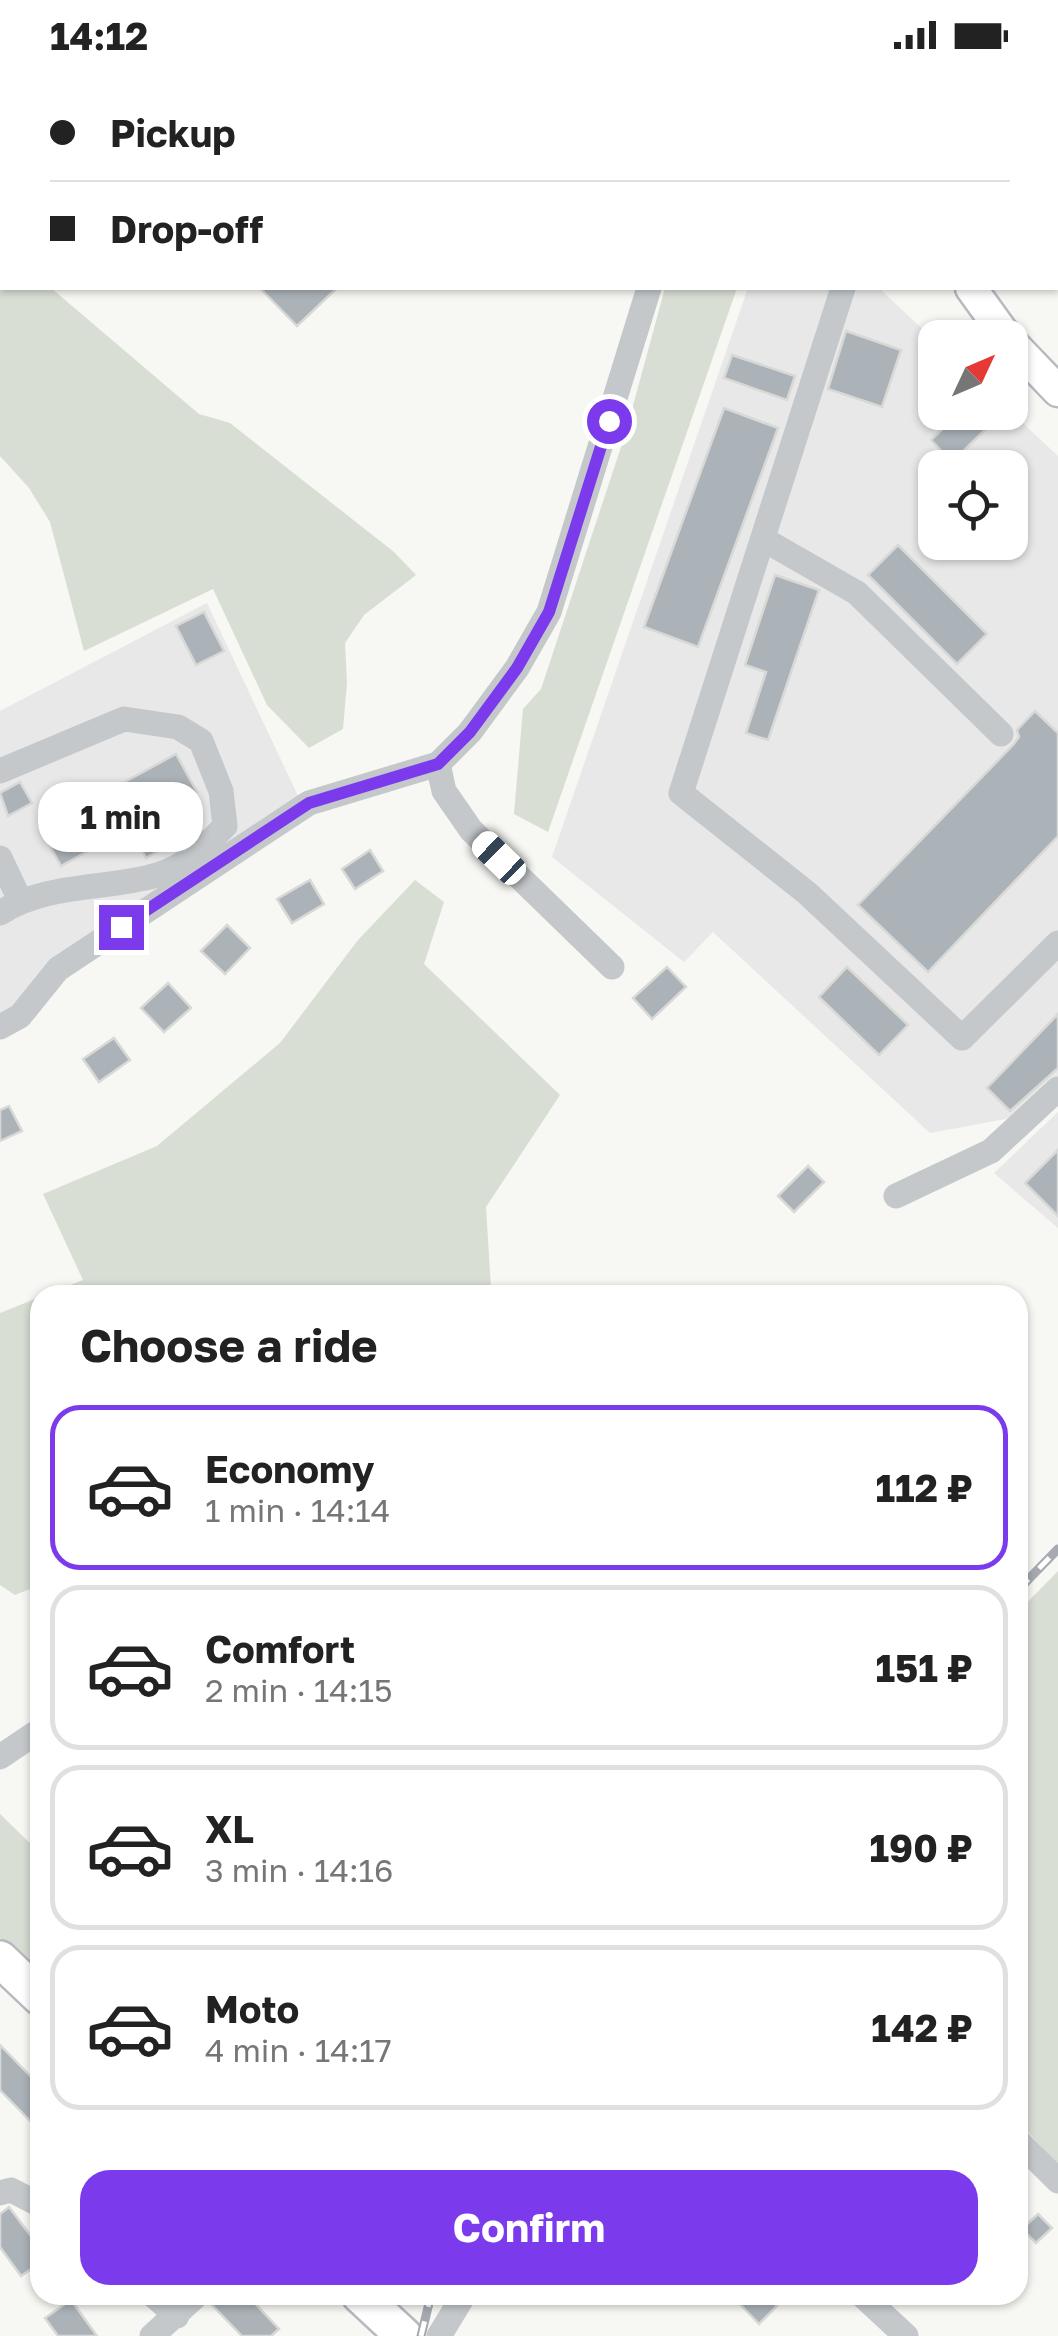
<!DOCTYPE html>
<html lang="en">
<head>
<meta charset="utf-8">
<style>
	:root { --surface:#fff; --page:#f2f2f2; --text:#222; --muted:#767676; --line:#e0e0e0; --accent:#7c3aed }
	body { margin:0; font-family:"Golos Text",sans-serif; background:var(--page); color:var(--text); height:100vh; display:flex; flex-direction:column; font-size:38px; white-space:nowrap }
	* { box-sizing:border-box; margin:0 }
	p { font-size:32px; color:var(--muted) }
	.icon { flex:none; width:55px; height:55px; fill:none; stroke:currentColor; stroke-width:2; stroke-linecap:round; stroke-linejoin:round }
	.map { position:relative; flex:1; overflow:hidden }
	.details { position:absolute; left:30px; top:1215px; width:998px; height:1020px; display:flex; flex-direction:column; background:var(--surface); border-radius:30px; box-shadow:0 2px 8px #0004 }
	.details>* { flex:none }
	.hud { position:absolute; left:0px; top:0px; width:1060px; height:220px; box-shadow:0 2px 8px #0004; display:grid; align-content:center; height:220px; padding:0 50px; background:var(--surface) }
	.needle { width:65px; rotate:46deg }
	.buttons { position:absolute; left:918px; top:250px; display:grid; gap:20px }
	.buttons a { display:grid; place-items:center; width:110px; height:110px; border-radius:20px; background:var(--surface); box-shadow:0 2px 8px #0004; font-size:50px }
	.end { position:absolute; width:45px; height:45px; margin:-22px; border:12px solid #7c3aed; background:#fff; box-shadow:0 0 0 5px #fff }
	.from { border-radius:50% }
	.bubble { position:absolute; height:70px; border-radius:30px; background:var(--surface); box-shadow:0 2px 8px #0004; font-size:32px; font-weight:700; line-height:70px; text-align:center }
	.car { position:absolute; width:30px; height:60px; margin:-30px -15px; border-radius:12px; box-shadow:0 0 8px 2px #0007; background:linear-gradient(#fff 24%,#345 0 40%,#fff 0 76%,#345 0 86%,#fff 0) }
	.hud b { display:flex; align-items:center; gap:35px; height:95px; font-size:38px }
	.hud b+b { border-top:2px solid var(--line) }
	.hud i { width:25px; height:25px; background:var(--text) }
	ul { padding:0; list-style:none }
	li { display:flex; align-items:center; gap:30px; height:165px; margin:0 20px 15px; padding:0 30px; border:5px solid var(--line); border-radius:30px }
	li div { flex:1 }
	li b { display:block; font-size:38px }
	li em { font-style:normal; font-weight:700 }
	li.on { border-color:var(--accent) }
	li>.icon { width:90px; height:90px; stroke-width:1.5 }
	h2 { padding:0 50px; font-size:45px; line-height:120px }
	.action { display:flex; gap:20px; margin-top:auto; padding:20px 50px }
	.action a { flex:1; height:115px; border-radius:30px; background:var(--accent); color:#fff; font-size:40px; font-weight:700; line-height:115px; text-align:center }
	.status { display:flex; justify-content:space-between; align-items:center; height:70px; padding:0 50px; background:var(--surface); direction:ltr }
	.status svg { height:28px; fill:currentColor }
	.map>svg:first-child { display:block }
</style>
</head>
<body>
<div class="status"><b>14:12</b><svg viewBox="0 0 49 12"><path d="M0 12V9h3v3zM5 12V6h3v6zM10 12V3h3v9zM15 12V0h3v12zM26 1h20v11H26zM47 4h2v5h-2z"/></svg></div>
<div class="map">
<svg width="1058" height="2266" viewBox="0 0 1058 2266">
	<rect width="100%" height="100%" fill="#f7f7f3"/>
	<g fill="#e7e8e7" fill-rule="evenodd">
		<path d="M 748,218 L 879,218 L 935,271 L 935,342 L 1010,341 L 1058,386 L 1058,1006 L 1016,1047 L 930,1063 L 713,862 L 684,892 L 552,787 ZM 935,398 L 1010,398 L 1010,472 L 935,472 Z"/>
		<polygon points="207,533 298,726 25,929 0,943 0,641"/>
		<polygon points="1058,1042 1058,1158 994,1103"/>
	</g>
	<g fill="#d8ded4">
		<polygon points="0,174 2,218 51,218 199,344 230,353 394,482 416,505 364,545 345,573 347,613 343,659 309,678 267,635 213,519 84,581 50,452 29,418 0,386"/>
		<polygon points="665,218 737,218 548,762 514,744 523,639 541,619 625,365"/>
		<polygon points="415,810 444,832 424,894 560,1025 486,1137 491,1218 497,1225 45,1225 83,1210 43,1124 157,1076 280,973 358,870"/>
		<polygon points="40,1227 40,1515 15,1525 0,1515 0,1243"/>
		<polygon points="1058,1501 1058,2095 1018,2051 1018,1542"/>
		<polygon points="0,1744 40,1783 40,1905 0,1868"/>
	</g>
	<g fill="#abb3b9" stroke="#d8d8d6" stroke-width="2.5">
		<polygon points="260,218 337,218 297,256"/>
		<polygon points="846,261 901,280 882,337 828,319"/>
		<polygon points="732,285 795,306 787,330 724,308"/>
		<polygon points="724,338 778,358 698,577 644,557"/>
		<polygon points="960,342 977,342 990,355 952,392 931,370"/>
		<polygon points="898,475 987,564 957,594 868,505"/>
		<polygon points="775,505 819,520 768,670 746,663 766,602 745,595"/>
		<polygon points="204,542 224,581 196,595 176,556"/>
		<polygon points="1035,641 1058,663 1058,766 928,902 858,835 1013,675 1019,667 1017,660"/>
		<polygon points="176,684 197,722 172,735 189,764 146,788 130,758 61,796 40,758"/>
		<polygon points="20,712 32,733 8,746 0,723"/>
		<polygon points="370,780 383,801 355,819 342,799"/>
		<polygon points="310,810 324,834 292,853 277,829"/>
		<polygon points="227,855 250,878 225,904 201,881"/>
		<polygon points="667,897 686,917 652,949 633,928"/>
		<polygon points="847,897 908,955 879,985 819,927"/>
		<polygon points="168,913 191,938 164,962 141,938"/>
		<polygon points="1058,944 1058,998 1010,1041 987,1018"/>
		<polygon points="114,968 130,990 99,1012 83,989"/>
		<polygon points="9,1036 22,1061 0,1071 0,1040"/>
		<polygon points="1058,1080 1058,1146 1025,1113"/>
		<polygon points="808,1096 824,1112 794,1142 778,1126"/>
		<polygon points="0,1975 40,2016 40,2061 0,2020"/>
		<polygon points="9,2137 40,2178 40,2193 21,2206 0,2177 0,2144"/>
		<polygon points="1038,2144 1052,2158 1036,2173 1022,2159"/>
		<polygon points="223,2225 247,2225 279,2259 271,2266 242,2266 212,2235"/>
		<polygon points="745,2225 766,2225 777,2236 759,2254 738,2232"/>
		<polygon points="71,2230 97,2266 58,2266 45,2248"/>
	</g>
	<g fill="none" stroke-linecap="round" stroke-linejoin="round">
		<defs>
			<g id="major">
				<polyline points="832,0 834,2"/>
				<polyline points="971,218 1007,268"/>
				<polyline points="1010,271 1058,321"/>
			</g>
			<g id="highway">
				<polyline points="0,1889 40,1927"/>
				<polyline points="360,2225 404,2266"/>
			</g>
		</defs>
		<use href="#major" stroke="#b7bbbf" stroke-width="35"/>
		<use href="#highway" stroke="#b7babd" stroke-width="40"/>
		<g stroke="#c4c8cb" stroke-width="25">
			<polyline points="377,0 380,2"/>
			<polyline points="189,2 192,0"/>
			<polyline points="448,2 452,0"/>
			<polyline points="721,2 723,0"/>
			<polyline points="843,218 681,723 807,823 962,968 1058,873"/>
			<polyline points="763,469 857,523 1001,664"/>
			<polyline points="438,694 444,721 471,760 612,897"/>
			<path d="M 0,701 L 124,649 L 178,657 L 201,671 L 221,721 L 225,756 C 206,776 185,797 157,805 C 106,820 46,813 0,843"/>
			<polyline points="0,788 20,830"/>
			<polyline points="0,957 20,946 58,899 309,733 438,694 470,662 517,598 549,542 649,218"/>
			<polyline points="896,1126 991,1081 1058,1019"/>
			<polyline points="0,1687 40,1660"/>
			<polyline points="1018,2071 1058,2111"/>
			<polyline points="0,2123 11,2120 40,2135"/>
			<polyline points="153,2225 177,2246"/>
			<polyline points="862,2225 906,2266"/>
			<polyline points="152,2266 197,2225"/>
			<polyline points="439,2266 464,2225"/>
		</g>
		<use href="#major" stroke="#fff" stroke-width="30"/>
		<use href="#highway" stroke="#fff" stroke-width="35"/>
		<defs>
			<g id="rail">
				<polyline points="1018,1520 1058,1479"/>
				<polyline points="421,2266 431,2225"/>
			</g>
		</defs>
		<use href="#rail" stroke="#a4aab0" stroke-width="9"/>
		<use href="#rail" stroke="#fff" stroke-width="5" stroke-dasharray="15" stroke-linecap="butt"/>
	</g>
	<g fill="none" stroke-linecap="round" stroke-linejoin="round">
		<polyline stroke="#7c3aed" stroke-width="12" points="121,857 309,733 438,694 470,662 517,598 549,542 609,351"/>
	</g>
</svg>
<div class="buttons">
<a><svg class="needle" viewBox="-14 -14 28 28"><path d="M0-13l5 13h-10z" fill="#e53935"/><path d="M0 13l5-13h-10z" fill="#767676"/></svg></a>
<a><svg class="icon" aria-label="locate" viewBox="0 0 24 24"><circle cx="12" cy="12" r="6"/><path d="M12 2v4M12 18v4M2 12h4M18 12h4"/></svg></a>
</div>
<i class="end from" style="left:609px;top:351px"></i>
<i class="end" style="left:121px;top:857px"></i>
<div class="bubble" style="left:38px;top:712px;width:165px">1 min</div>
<i class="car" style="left:499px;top:788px;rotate:314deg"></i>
<div class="hud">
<b><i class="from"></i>Pickup</b>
<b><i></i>Drop-off</b>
</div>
<section class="details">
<h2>Choose a ride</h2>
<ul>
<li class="on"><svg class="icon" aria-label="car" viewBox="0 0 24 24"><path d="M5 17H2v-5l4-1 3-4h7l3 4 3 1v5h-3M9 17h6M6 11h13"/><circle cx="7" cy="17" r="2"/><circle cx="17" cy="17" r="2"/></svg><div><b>Economy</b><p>1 min · 14:14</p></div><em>112 ₽</em></li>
<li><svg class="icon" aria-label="car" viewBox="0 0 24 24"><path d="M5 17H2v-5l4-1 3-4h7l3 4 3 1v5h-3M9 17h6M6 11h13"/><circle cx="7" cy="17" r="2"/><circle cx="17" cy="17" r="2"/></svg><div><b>Comfort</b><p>2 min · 14:15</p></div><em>151 ₽</em></li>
<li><svg class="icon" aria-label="car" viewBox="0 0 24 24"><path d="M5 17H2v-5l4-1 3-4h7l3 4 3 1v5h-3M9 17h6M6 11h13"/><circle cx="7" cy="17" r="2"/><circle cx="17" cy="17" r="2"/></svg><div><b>XL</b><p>3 min · 14:16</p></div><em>190 ₽</em></li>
<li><svg class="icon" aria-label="car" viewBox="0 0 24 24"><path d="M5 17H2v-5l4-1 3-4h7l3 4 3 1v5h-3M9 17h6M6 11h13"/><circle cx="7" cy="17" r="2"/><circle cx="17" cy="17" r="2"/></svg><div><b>Moto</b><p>4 min · 14:17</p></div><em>142 ₽</em></li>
</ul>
<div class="action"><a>Confirm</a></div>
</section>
</div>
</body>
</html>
